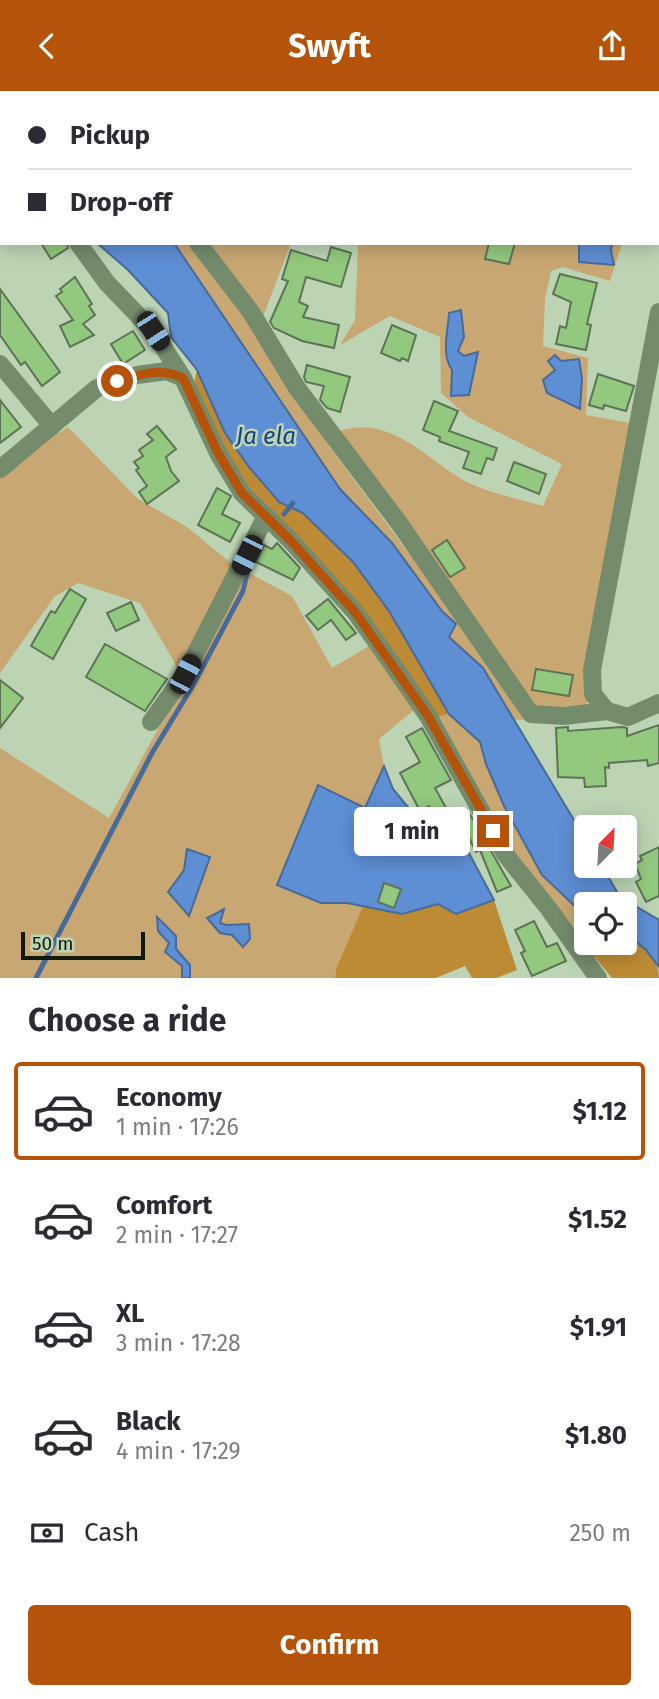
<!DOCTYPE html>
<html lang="en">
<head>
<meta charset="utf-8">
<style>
	:root { --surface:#fff; --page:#f2f2f3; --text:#2b2b33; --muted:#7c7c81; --line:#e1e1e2; --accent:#b45309 }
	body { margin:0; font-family:"Fira Sans",sans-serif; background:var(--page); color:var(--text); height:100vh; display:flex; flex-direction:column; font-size:26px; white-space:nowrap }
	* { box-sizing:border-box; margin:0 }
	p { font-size:23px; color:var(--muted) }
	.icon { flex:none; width:38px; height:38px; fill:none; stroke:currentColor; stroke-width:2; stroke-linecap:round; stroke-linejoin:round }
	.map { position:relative; height:887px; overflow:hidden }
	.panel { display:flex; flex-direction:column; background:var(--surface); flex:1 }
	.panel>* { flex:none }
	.top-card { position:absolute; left:0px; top:0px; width:660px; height:154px; box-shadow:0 4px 18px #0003; display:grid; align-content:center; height:154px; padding:0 28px; background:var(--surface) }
	.needle { width:46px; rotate:24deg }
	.buttons { position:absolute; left:574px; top:724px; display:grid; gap:14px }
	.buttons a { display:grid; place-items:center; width:63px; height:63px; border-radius:7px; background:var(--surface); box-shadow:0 4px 18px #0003; font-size:35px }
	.scale { position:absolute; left:21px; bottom:18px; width:124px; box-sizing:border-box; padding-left:7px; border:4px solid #11190e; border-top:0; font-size:19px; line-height:24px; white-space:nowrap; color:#11190e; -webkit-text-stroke:5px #bcd4b4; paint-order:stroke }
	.end { position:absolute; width:32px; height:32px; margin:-16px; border:9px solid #b45309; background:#fff; box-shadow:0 0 0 4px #fff }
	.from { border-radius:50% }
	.bubble { position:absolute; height:49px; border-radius:7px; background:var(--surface); box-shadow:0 4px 18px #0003; font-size:23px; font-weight:700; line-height:49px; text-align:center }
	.car { position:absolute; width:21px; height:42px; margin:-21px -10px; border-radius:9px; box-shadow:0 0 5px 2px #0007; background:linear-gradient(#222 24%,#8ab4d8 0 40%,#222 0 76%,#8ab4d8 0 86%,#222 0) }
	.top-card b { display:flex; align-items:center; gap:24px; height:66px; font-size:26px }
	.top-card b+b { border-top:2px solid var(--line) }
	.top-card i { width:18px; height:18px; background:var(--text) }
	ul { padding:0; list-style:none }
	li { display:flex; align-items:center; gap:21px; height:98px; margin:0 14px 10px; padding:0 14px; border:4px solid transparent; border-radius:7px }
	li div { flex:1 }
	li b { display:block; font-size:26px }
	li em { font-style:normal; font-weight:700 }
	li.active { border-color:var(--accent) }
	li>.icon { width:63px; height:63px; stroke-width:1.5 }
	h2 { padding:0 28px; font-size:32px; line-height:84px }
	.pay { display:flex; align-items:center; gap:18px; height:77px; padding:0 28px; font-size:26px }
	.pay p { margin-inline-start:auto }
	.primary-button { display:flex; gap:14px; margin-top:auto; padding:14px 28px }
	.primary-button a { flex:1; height:80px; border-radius:7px; background:var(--accent); color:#fff; font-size:28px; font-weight:700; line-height:80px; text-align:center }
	header { display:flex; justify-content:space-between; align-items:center; height:91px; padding:0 28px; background:var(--accent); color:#fff; font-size:32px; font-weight:700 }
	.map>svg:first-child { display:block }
</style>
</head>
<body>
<header><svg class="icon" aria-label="back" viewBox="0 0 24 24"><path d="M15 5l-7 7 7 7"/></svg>Swyft<svg class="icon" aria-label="share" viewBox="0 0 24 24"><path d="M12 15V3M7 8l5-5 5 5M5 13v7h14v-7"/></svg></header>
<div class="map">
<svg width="659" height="887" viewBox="0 0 659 887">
	<rect width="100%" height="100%" fill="#bcd4b4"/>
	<g fill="#c9a773">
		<polygon points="243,0 659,0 659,25 658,2 243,2"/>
		<polygon points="174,152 190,152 252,233 329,355 532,628 514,629 483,577 449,546 456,533 442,520 392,452 340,398"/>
		<polygon points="206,152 291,152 263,226"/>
		<path d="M 339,152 L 622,152 L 610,190 L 563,176 L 551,180 L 545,208 L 543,255 L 588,267 L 586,324 L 630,332 L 587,614 L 532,618 L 339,340 C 390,323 425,367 465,390 C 486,401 519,408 543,415 L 562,373 L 468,326 L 441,302 L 440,246 L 390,225 L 340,254 L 355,229 L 358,154 Z"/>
		<polygon points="68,336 138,408 187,436 232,473 292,505 332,577 369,555 414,619 379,648 384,675 365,718 318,695 277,793 321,812 347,812 363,815 336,878 335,887 0,887 0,657 109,727 169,618 187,593 140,512 78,492 55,505 0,582 0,378"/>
		<polygon points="449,623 480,651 486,673 542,784 586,826 586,834 574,841 513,765 434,626"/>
	</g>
	<g fill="#bd8b35">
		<polygon points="197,279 225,342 279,411 303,422 353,471 389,520 449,623 434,626 245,393 222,356 193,296"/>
		<polygon points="494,809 517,879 496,887 472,887 465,875 436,887 335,887 336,878 363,815 402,823 438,813 456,822"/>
		<path d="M 586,834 L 586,852 L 625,852 L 625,841 C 640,854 659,866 659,887 L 612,887 L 574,841 Z"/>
	</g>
	<g fill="#5e8ed4" stroke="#476b99" stroke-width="2">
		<polygon points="97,152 174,152 340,398 392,452 442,520 456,533 449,546 483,577 565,714 586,749 586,775 602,775 620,806 659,829 659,876 646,859 625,841 625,814 586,814 586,826 542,784 504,715 486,673 480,651 449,623 389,520 353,471 303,422 279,411 249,376 225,342 197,279 171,246 168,222 128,179"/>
		<polygon points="579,152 612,152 611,160 614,174 579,171"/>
		<path d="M 461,219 L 464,246 L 458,260 L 464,265 L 478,261 L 469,304 L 451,305 L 452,279 C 441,264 448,240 449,222 Z"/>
		<polygon points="555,264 561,270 579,268 582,287 580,318 547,302 543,289 555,279 548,270"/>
		<polygon points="384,675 393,698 444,760 464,753 494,809 456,823 438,813 402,823 347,812 321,812 277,794 318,694 365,717"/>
		<polygon points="187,758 210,766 189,825 168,801 184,779"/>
		<polygon points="224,818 220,832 227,834 249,833 250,848 243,856 232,844 220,842 207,827"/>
		<polygon points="157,826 176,845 176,858 190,874 190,887 182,887 182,875 165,861 169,852 158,840"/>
	</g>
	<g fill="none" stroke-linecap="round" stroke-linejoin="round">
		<g stroke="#476b99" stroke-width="5">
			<polyline points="284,423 293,412"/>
			<polyline points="36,887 152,662 192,596 243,500 249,474"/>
		</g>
	</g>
	<g fill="#92c97e" stroke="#5e7356" stroke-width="2">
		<polygon points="41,152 67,152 68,157 51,168"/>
		<polygon points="489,152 515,152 509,173 485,168"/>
		<polygon points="331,156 351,162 341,196 306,186 299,211 308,215 303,226 339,234 334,257 302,250 274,237 270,231 288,190 282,188 291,159 327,170"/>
		<polygon points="560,183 597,192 587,233 591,234 586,259 556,253 560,235 566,237 571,211 553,203"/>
		<polygon points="75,186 92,213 89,215 95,224 83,233 94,244 70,256 60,235 73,229 56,205 62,201 60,198"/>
		<polygon points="0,198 60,281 42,295 25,271 21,274 0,244"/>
		<polygon points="392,234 416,244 408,270 402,267 400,270 381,262"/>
		<polygon points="133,240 145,259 123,273 111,253"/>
		<polygon points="307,274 350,286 340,321 327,317 320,309 324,295 306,291 304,286"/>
		<polygon points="598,283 634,295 626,320 604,314 603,318 589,314"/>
		<polygon points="0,309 21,336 0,352"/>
		<polygon points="434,310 458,320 449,340 497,357 493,369 487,367 481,383 463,377 469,361 439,350 440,346 423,339"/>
		<polygon points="157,335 176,358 166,366 171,380 179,390 147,413 139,401 147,395 136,379 139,377 134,371 143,365 139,359 153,349 147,343"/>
		<polygon points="514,371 546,383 539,403 507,390"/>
		<polygon points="217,397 231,405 222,423 240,432 230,451 198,434"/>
		<polygon points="447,449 465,477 450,486 432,459"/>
		<polygon points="277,452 300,477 293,489 256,471 264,454 272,458"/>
		<polygon points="70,498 86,508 53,568 31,555 51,520 55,522"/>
		<polygon points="328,508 356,542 346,549 331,529 318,539 306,525"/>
		<polygon points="131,511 139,529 116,540 107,522"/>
		<polygon points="105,553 167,588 145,620 86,586"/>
		<polygon points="536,578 573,584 569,605 532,599"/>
		<polygon points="0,589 23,607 0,637"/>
		<polygon points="659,634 659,672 648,675 647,669 609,672 609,677 605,676 606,695 585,696 584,687 558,686 556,637 568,636 568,640 622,636 627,637 627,645"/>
		<polygon points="422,637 451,689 435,697 451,726 467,718 511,795 497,801 480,759 476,761 466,741 449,751 429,715 420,720 400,682 420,671 406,646"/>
		<polygon points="659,756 659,805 646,811 636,791 641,788 635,773 642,769 640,765"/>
		<polygon points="384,792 401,798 394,817 378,811"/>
		<polygon points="534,830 547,856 557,852 566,870 532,885 521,862 525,860 515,839"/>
	</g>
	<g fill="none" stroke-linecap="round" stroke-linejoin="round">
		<g stroke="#748b6c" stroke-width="18">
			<polyline points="86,0 87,2"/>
			<polyline points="153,2 154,0"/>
			<polyline points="0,14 2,18"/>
			<polyline points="78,152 107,192 153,240 183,287 218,362 242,402 291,450 355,521 385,563 428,625 505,763 549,818 598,887"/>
			<polyline points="198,152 251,221 297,297 399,432 531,623 564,625 607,620 628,626 659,612"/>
			<polyline points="0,273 52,335"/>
			<polyline points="0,378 97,297 137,284 167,280 183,287"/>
			<polyline points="607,620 593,603 592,579 659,221"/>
			<polyline points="151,631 185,583 266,425"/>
		</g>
	</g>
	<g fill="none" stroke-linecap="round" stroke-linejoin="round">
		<path stroke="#b45309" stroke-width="9" d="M 117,290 C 142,283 158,276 183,287 L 218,362 L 242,402 L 291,450 L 355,521 L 428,625 L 493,740"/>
	</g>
	<g text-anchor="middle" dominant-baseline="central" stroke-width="5" stroke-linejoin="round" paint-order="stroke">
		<g font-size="24" font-style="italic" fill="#154382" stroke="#bcd4b4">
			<text x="266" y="345">Ja ela</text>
		</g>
	</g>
</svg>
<div class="buttons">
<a><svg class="needle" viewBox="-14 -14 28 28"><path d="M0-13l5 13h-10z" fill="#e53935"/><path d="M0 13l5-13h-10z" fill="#7c7c81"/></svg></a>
<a><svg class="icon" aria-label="locate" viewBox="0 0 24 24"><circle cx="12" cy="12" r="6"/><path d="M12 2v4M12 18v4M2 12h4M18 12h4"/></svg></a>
</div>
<div class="scale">50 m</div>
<i class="end from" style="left:117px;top:290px"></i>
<i class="end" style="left:493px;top:740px"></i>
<div class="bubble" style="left:354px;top:716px;width:116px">1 min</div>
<i class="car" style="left:153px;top:240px;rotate:147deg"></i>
<i class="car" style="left:247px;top:464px;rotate:206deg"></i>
<i class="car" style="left:185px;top:583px;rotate:28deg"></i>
<div class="top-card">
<b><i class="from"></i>Pickup</b>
<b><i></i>Drop-off</b>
</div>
</div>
<section class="panel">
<h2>Choose a ride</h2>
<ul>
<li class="active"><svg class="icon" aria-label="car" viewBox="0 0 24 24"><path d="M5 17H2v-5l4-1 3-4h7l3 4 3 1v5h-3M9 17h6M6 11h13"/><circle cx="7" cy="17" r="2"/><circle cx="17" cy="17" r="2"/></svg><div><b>Economy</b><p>1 min · 17:26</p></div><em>$1.12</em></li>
<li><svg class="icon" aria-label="car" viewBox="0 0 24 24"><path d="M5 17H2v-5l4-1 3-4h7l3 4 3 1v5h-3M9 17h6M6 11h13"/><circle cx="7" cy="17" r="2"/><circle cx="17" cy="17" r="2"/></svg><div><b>Comfort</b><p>2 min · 17:27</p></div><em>$1.52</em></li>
<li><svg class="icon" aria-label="car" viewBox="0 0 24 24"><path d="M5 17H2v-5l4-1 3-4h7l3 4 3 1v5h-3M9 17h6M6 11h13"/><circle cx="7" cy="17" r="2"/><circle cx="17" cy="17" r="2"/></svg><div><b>XL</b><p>3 min · 17:28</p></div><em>$1.91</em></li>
<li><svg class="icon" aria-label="car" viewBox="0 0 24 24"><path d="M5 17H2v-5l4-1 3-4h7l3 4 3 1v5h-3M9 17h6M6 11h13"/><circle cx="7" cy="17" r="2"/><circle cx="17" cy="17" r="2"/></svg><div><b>Black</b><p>4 min · 17:29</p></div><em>$1.80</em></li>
</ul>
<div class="pay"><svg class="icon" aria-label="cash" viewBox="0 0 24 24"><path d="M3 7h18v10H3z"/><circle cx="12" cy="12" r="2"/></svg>Cash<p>250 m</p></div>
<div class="primary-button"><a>Confirm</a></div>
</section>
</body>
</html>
